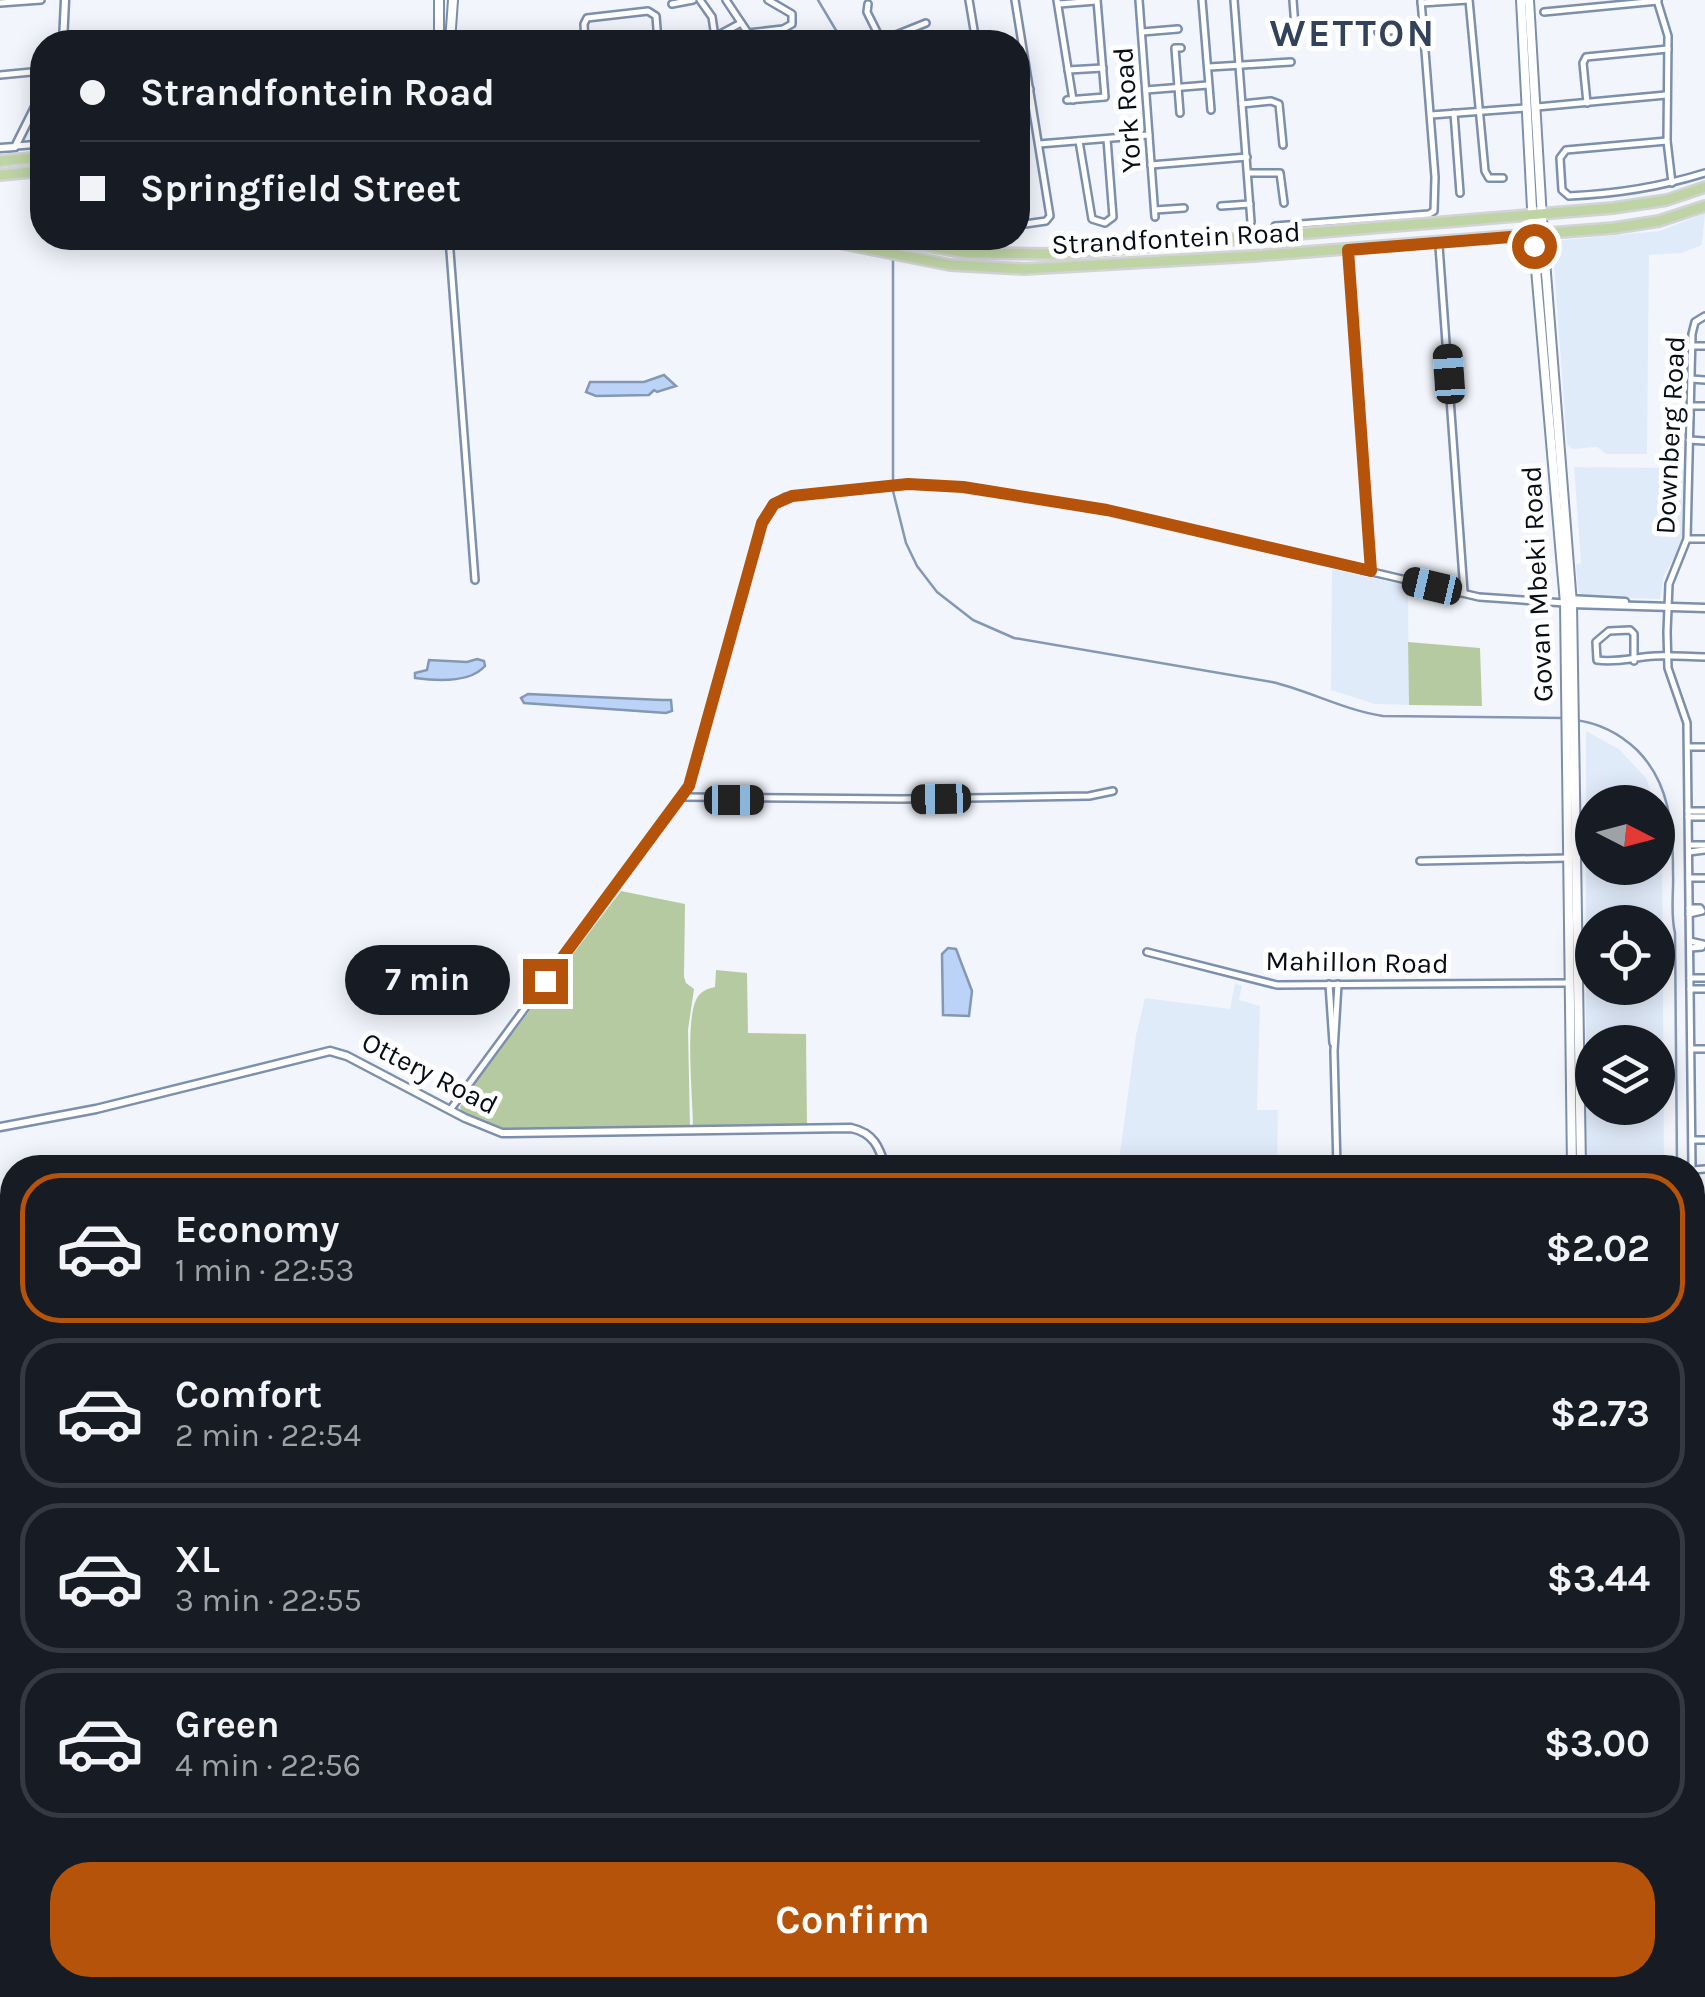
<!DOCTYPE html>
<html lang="en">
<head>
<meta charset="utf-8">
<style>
	:root { --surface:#171b24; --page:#20242c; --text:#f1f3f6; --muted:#9ea1a6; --line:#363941; --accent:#b45309 }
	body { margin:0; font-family:Karla,sans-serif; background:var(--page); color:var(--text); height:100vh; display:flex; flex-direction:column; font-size:38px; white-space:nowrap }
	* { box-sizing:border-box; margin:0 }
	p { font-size:32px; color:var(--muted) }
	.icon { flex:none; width:55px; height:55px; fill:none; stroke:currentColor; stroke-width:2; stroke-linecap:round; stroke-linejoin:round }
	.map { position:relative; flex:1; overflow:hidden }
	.details { position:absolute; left:0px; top:1155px; width:1705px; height:842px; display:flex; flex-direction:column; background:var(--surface); border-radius:40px 40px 0 0; box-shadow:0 5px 25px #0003 }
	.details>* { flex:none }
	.banner { position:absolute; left:30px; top:30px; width:1000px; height:220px; border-radius:40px; box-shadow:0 5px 25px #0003; display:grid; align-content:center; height:220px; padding:0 50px; background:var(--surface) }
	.needle { width:65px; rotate:96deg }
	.controls { position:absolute; left:1575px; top:785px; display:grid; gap:20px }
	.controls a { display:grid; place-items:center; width:100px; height:100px; border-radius:50%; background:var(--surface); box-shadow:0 5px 25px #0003; font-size:50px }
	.end { position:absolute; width:45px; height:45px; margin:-22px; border:12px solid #b45309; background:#fff; box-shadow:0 0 0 5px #fff }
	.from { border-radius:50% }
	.bubble { position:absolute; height:70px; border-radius:35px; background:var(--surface); box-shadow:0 5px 25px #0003; font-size:32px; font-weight:700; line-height:70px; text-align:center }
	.car { position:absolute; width:30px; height:60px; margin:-30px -15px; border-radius:12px; box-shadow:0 0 8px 2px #0007; background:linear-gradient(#222 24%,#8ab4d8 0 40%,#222 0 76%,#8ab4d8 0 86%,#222 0) }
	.banner b { display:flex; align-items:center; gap:35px; height:95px; font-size:38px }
	.banner b+b { border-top:2px solid var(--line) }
	.banner i { width:25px; height:25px; background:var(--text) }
	ul { padding:18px 0 0; list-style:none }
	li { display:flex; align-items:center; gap:30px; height:150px; margin:0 20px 15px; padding:0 30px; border:5px solid var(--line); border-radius:40px }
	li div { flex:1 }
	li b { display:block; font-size:38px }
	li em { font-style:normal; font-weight:700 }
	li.selected { border-color:var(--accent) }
	li>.icon { width:90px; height:90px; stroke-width:1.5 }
	.cta { display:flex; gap:20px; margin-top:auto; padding:20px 50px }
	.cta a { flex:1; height:115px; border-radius:40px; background:var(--accent); color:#fff; font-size:40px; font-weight:700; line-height:115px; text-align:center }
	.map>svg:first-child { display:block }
</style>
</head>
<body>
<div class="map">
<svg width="1705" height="1997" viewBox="0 0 1705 1997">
	<rect width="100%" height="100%" fill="#f2f6fc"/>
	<g fill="#e0ebfa" fill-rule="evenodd">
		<polygon points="1705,213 1702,245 1681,253 1649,255 1647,454 1606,454 1597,447 1572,449 1567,444 1553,251 1562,240 1660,231"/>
		<polygon points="1574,467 1683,468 1682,544 1664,575 1660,599 1585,597 1578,591 1576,565 1581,563"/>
		<polygon points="1332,569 1408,586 1409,705 1375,704 1331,690"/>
		<path d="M 1586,731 L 1619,749 L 1646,778 L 1654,802 L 1592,802 L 1592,868 L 1658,868 L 1658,813 L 1662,827 L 1664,1167 L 1586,1167 ZM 1658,922 L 1658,988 L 1592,988 L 1592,922 ZM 1592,1042 L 1658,1042 L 1658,1108 L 1592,1108 Z"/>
		<polygon points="1235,983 1242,986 1239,1000 1260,1006 1257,1110 1278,1110 1277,1167 1118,1167 1136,1035 1145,998 1230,1009"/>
		<polygon points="1705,1486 1705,1980 1692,1979 1692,1495"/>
	</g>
	<g fill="#b6caa1">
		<polygon points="1408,642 1480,648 1482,706 1409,705"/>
		<polygon points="621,891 685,904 684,977 686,983 694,989 688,1030 690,1127 515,1131 500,1130 462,1113 460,1107 480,1076"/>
		<path d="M 716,970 L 747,973 L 748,1033 L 806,1034 L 807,1127 L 693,1127 C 693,1099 685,1023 696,1000 C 700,991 707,989 715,987 Z"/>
	</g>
	<g fill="#bad3f6" stroke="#8498b3" stroke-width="2.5">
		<polygon points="664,375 676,386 657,392 654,390 649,395 596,396 586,392 590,382 644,382"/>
		<path d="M 477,659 L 484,661 L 485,666 C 470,683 437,681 415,678 L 415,673 L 427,670 L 429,660 L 467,662 Z"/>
		<polygon points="528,694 662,700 671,700 672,711 666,713 524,703 521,698"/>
		<polygon points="948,948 956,949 972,991 969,1016 943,1015 942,954"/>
		<polygon points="1305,1985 1460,1985 1462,1987 1459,1997 1293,1997"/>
	</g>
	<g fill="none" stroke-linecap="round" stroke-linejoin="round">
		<g stroke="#8498b3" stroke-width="2.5">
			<polyline points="818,0 843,42"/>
			<path d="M 893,245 L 893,491 L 906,543 L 917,566 L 937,592 L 973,620 L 1014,638 L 1272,682 C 1310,691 1344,710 1383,716 L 1563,718"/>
			<path d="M 1575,720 C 1600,723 1619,733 1637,750 C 1670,783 1673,827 1673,872 C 1674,893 1670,912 1675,933 L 1677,1168"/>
		</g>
		<polyline stroke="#bad3f6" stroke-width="5" points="1498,1997 1503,1985"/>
		<defs>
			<g id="minor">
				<polyline points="700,0 712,17 715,37"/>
				<polyline points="726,0 754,42"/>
				<polyline points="969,0 976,42"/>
				<polyline points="1015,0 1050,216 1046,221 1018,225"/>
				<polyline points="1057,0 1073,100"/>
				<polyline points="1139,0 1155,217"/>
				<polyline points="1202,0 1211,110"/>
				<polyline points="1234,0 1251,222"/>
				<polyline points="1293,0 1295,27"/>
				<polyline points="1469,0 1485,171 1489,178 1503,178"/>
				<polyline points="1657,0 1668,36 1667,141 1672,183"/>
				<polyline points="0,3 41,0"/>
				<polyline points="1421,3 1468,0"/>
				<polyline points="672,4 693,0"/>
				<polyline points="868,4 867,12 882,42"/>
				<polyline points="1059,4 1096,1"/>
				<polyline points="1544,12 1658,1"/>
				<polyline points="1142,32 1178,29"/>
				<polyline points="1378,32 1422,28"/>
				<polyline points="748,33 783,29 792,24 792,14 768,0"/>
				<polyline points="881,41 926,23"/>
				<polyline points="585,42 584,24 587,18 648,11 656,16 658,42"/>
				<polyline points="667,42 715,37 741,23"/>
				<polyline points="1209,67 1291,62"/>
				<polyline points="1068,70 1103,68"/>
				<polyline points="0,75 42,71"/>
				<polyline points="1146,90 1208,85"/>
				<polyline points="1018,91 1030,89"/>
				<polyline points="1067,100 1105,97 1097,0"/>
				<polyline points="1587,103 1583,63 1586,57 1668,49"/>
				<polyline points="1242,104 1271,101 1279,104 1283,145"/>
				<polyline points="1537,107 1666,95"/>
				<polyline points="1180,113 1175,48 1181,48"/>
				<polyline points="1454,113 1460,193"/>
				<polyline points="1431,115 1525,108"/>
				<polyline points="1079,141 1092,219 1105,223 1113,217 1107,139"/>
				<path d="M 1667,141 L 1566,150 L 1560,158 L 1562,190 L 1569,196 C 1616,194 1660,187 1705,173"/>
				<polyline points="1039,144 1149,135"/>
				<polyline points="16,146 42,144"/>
				<polyline points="1151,165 1247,157"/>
				<polyline points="1248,173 1280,173 1284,203"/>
				<polyline points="1221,206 1250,204"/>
				<polyline points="1155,210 1184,208"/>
				<polyline points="1275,226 1429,214 1434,211 1435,177 1421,0"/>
				<polyline points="449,238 475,580"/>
				<polyline points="1439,246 1464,592"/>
				<polyline points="1348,249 1371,570"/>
				<polyline points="1691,346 1705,346"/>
				<polyline points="1691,379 1705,380"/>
				<polyline points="1690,406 1705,406"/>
				<polyline points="1689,440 1705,441"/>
				<polyline points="1688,539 1705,539"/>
				<path d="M 1634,661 L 1634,634 L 1630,630 L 1609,631 L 1596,642 L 1597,660 C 1618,663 1634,657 1655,656 C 1671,655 1688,657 1705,657"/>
				<polyline points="1688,747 1705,747"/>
				<polyline points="682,797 901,799 1089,796 1113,791"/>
				<polyline points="1688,811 1705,811"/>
				<polyline points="1688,817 1705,817"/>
				<polyline points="1689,845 1705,845"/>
				<polyline points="1689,852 1705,850"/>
				<polyline points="1420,861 1568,858"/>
				<polyline points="1689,878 1705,878"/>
				<polyline points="1689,908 1700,908 1702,911 1689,914"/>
				<polyline points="1690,941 1703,944 1702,947 1690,948"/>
				<polyline points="1147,952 1277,985 1569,983"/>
				<polyline points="1690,978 1705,978"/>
				<polyline points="1329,984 1333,1043"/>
				<polyline points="1690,989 1705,989"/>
				<polyline points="1691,1049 1705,1049"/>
				<polyline points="450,1110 689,786 762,523 773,504 786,497 908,484 963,487 1107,510 1479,597 1565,603"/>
				<polyline points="1692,1140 1705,1140"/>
				<polyline points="1337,1168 1334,1051 1338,984"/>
				<polyline points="1692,1168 1687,723 1668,668 1667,632 1669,584 1687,539 1692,334 1695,322 1705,316"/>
				<polyline points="1692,1169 1693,1206 1705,1217"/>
				<polyline points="1693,1170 1705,1169"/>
				<polyline points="1692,1366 1705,1366"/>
				<polyline points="0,1585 12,1584"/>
				<polyline points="1223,1997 1232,1985"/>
				<polyline points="1591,1997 1592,1985"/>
			</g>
			<g id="tertiary">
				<polyline points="63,42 65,0"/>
				<polyline points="0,148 15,147 42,93"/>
				<polyline points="1568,599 1625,602"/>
				<polyline points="1571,604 1705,608"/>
				<path d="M 0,1127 L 96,1109 L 330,1051 L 347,1056 L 465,1118 L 502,1133 L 851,1128 C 874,1133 879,1147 886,1168"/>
				<polyline points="1677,1985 1705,1987"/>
				<polyline points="1630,1997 1631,1985"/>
			</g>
			<g id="secondary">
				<polyline points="1521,0 1534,246 1565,603 1572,1168"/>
				<polyline points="1529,0 1543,235 1572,604 1581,1168"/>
				<polyline points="439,42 439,0"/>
				<polyline points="450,42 453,0"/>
				<polyline points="1474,1997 1478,1985"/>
				<polyline points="1480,1997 1485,1985"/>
			</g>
			<g id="primary">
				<polyline points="0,161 42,157"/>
				<polyline points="0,175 42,171"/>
				<polyline points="815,238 950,265 1024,269 1254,256 1614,228 1659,221 1705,206"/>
				<polyline points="883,238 968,253 1056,254 1613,208 1667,200 1705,187"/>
			</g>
			<g id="trunk">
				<polyline points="1692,1471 1705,1462"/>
				<polyline points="1692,1485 1705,1475"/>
				<polyline points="1243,1997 1253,1985"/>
				<polyline points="1257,1997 1266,1985"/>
			</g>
		</defs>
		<use href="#minor" stroke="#7c8fab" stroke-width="10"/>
		<use href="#tertiary" stroke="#7c8fab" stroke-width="11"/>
		<use href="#secondary" stroke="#7c8fab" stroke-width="12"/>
		<use href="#primary" stroke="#d2d3d5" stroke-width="14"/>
		<use href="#trunk" stroke="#d2d3d5" stroke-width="15"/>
		<use href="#minor" stroke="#fff" stroke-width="5"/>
		<use href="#tertiary" stroke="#fff" stroke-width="6"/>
		<use href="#secondary" stroke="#fff" stroke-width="8"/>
		<use href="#primary" stroke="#bed4a5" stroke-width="9"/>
		<use href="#trunk" stroke="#a8c687" stroke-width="10"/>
	</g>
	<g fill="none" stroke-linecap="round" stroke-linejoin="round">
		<polyline stroke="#b45309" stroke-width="12" points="545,981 689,786 762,523 774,504 792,496 908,484 963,487 1107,510 1371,571 1348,250 1534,235 1534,246"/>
	</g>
	<g text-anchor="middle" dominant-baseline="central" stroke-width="10" stroke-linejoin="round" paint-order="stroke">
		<g font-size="28" fill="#060d17" stroke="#fff">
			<text transform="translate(1127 110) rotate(-94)">York Road</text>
			<text transform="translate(1176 238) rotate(-3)">Strandfontein Road</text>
			<text transform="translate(1670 435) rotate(-87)">Downberg Road</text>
			<text transform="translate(1537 584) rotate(-93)">Govan Mbeki Road</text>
			<text transform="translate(1357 962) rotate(1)">Mahillon Road</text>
			<text transform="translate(430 1073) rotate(27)">Ottery Road</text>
		</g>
		<g font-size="38" font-weight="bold" letter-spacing="2.5" fill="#31425a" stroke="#fff">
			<text x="1353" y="33">WETTON</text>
		</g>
	</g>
</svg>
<div class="controls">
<a><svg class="needle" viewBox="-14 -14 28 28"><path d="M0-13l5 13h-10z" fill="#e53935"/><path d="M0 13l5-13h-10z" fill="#9ea1a6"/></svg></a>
<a><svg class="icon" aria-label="locate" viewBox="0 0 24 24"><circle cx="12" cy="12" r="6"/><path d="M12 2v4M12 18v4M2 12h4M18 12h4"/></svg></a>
<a><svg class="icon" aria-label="layers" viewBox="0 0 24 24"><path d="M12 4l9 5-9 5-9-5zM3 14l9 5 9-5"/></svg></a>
</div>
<i class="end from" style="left:1534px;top:246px"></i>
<i class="end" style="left:545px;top:981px"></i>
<div class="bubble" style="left:345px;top:945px;width:165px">7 min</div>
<i class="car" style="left:1449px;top:374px;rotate:356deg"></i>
<i class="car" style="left:1432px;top:586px;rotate:283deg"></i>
<i class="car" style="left:941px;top:799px;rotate:269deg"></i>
<i class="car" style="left:734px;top:800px;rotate:90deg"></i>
<div class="banner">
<b><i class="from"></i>Strandfontein Road</b>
<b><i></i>Springfield Street</b>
</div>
<section class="details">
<ul>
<li class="selected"><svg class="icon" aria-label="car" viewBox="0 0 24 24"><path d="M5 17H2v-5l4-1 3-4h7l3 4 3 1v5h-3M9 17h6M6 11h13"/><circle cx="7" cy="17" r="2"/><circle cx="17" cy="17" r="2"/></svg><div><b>Economy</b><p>1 min · 22:53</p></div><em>$2.02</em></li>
<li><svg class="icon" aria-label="car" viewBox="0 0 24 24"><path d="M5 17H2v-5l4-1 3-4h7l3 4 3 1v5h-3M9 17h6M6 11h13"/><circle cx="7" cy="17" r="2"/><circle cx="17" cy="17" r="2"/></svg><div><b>Comfort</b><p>2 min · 22:54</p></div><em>$2.73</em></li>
<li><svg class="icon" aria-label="car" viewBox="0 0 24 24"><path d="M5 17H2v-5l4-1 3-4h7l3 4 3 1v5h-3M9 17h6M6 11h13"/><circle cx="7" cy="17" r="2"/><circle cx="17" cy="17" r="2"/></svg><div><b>XL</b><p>3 min · 22:55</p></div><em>$3.44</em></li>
<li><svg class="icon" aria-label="car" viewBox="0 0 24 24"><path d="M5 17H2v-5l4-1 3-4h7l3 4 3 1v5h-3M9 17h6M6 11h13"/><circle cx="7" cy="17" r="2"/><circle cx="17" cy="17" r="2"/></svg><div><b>Green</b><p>4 min · 22:56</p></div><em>$3.00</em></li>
</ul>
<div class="cta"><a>Confirm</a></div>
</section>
</div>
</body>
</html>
